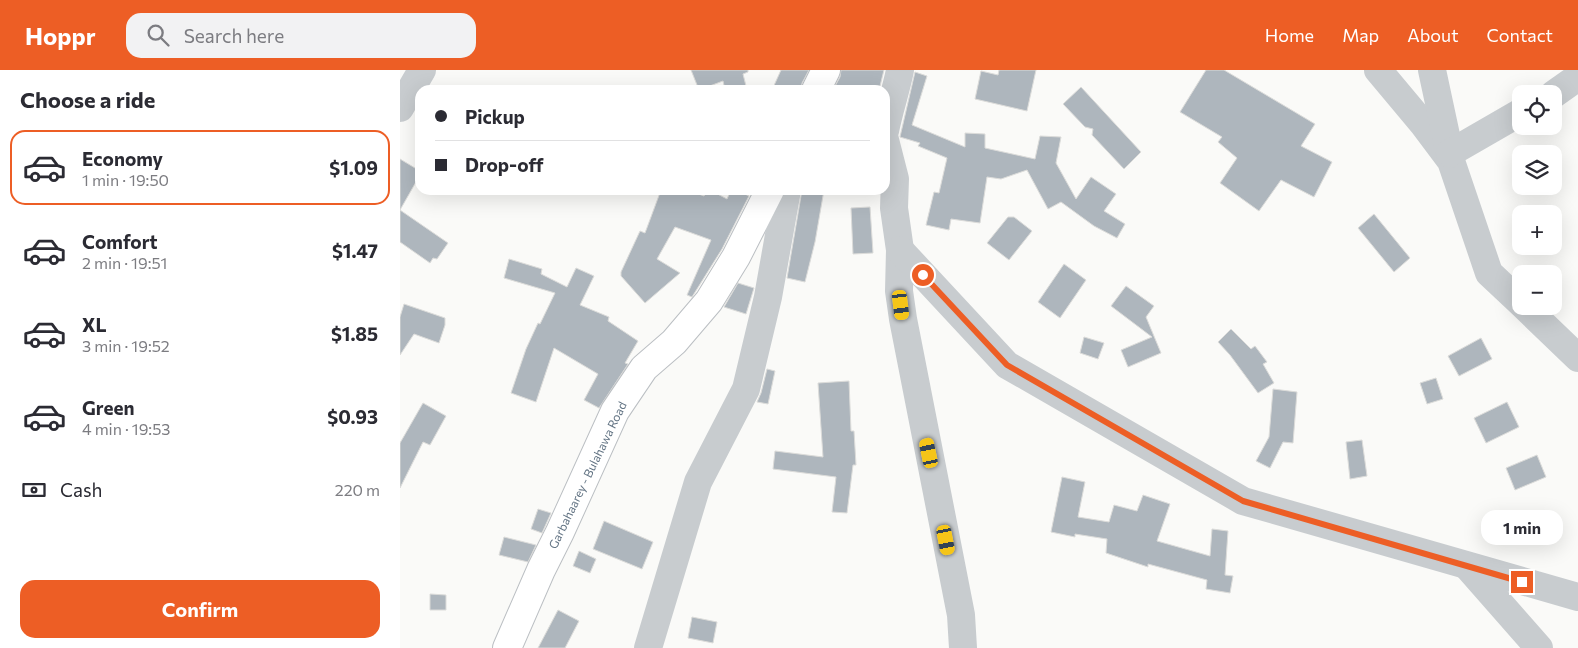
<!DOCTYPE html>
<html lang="en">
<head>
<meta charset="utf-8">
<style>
	:root { --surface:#fff; --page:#f2f2f3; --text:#2b2b33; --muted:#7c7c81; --line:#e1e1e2; --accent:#ed5e25 }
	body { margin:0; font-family:Commissioner,sans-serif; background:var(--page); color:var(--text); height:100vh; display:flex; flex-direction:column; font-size:19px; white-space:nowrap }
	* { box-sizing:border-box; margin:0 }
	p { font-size:16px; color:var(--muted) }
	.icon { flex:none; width:28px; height:28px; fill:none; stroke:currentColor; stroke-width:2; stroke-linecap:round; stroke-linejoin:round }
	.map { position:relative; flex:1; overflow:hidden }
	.panel { display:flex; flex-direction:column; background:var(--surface); width:400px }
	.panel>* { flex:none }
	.top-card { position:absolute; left:15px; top:15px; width:475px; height:110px; border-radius:15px; box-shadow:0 5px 20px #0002; display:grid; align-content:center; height:110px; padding:0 20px; background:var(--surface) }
	.controls { position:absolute; left:1112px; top:15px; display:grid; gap:10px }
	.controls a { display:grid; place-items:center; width:50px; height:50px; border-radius:10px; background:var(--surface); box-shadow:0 5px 20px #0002; font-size:25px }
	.end { position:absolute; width:22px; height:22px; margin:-11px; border:6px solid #ed5e25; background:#fff; box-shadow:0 0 0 2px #fff }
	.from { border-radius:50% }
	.bubble { position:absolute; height:35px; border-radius:15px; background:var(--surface); box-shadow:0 5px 20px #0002; font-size:16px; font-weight:700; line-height:35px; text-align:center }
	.car { position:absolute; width:15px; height:30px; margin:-15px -8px; border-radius:6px; box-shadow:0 0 4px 1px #0007; background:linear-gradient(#f5c518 24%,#345 0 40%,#f5c518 0 76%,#345 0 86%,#f5c518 0) }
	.top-card b { display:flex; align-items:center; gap:18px; height:48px; font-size:19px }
	.top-card b+b { border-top:1px solid var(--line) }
	.top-card i { width:12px; height:12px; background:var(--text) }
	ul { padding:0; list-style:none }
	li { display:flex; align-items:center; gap:15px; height:75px; margin:0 10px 8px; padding:0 10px; border:2px solid transparent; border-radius:15px }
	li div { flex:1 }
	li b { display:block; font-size:19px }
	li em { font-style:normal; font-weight:700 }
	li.on { border-color:var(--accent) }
	li>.icon { width:45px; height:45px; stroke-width:1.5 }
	h2 { padding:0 20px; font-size:22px; line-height:60px }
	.pay { display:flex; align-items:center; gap:12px; height:55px; padding:0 20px; font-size:19px }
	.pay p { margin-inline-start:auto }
	.button { display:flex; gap:10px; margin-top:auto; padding:10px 20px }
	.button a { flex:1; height:58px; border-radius:15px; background:var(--accent); color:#fff; font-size:20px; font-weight:700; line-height:58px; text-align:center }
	header { display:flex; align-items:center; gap:30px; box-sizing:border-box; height:70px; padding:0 25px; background:var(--accent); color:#fff }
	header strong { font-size:24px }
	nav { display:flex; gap:28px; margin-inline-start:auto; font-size:18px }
	.search { width:350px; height:45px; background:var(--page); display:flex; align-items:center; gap:12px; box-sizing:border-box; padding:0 18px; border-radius:15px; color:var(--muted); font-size:19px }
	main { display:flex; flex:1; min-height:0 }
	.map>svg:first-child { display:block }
</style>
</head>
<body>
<header>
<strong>Hoppr</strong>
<div class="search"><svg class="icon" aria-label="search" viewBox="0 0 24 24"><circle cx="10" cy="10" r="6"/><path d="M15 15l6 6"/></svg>Search here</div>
<nav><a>Home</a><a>Map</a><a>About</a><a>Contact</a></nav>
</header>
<main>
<section class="panel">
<h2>Choose a ride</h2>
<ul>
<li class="on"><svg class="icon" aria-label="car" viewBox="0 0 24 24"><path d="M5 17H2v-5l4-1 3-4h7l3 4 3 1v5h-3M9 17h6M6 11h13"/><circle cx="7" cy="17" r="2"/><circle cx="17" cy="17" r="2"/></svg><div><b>Economy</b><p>1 min · 19:50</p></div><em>$1.09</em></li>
<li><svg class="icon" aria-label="car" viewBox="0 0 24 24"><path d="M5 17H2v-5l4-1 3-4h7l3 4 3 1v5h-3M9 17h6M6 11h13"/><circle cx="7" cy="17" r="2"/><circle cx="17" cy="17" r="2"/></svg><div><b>Comfort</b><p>2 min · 19:51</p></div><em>$1.47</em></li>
<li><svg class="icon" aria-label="car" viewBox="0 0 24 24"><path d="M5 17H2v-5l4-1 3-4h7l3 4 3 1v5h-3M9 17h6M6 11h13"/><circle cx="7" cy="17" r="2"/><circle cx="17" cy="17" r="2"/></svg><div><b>XL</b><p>3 min · 19:52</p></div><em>$1.85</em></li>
<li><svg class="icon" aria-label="car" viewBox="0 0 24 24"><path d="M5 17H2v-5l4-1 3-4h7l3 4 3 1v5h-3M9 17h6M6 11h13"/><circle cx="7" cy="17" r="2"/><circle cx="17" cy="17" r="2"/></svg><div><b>Green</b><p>4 min · 19:53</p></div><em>$0.93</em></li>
</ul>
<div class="pay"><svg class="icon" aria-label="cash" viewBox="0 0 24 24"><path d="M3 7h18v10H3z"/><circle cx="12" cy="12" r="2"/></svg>Cash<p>220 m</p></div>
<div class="button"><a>Confirm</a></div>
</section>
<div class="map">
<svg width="1178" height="578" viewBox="0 0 1178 578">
	<rect width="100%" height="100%" fill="#fafaf8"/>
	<g fill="#aeb6bd" stroke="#dcdcda">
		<polygon points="291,0 348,0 348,2 343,4 347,20 325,20 323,11 299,20"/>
		<polygon points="381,0 409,0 402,13 401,20 372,20"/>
		<polygon points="441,0 484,0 479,20 433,20 440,7"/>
		<polygon points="599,0 636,0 627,41 575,29 581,1 598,5"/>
		<polygon points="806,0 824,0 915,54 901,76 932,92 914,127 881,110 859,141 820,113 837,88 818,72 822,67 780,42"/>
		<polygon points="515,2 527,6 512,55 565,77 565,63 585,64 585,78 635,89 640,66 661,67 656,93 676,129 691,107 716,124 704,141 725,154 717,168 694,156 661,132 648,139 627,100 601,109 587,107 580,153 551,149 549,160 526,155 534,122 539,123 547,88 518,76 520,73 500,67"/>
		<polygon points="681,17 741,82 724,99 692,65 693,59 685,57 663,34"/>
		<polygon points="0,89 20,101 20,105 0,140 48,173 37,189 33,188 30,193 0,172"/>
		<polygon points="261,120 288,120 304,126 307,120 310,120 327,129 331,120 337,120 349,126 322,179 292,227 287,225 311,170 275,157 257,189 280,203 245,233 221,206 221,202 240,161 245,163"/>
		<polygon points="402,120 424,120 415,172 405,212 387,208"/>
		<polygon points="470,137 473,183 453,184 451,138"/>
		<polygon points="974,144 1010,188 994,202 958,158"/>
		<polygon points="608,147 614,147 632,161 609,190 587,173"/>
		<polygon points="109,189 142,199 141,204 167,217 176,198 194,206 180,235 209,247 208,251 238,271 225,293 228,294 199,338 184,330 198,304 154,278 136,332 111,323 126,279 138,253 140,254 155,223 104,208"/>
		<polygon points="664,194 686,210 660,248 638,232"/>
		<polygon points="338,213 354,218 346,244 324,237"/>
		<polygon points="726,216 754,236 746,247 761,283 728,297 721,280 752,267 711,236"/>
		<polygon points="4,234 45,248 45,255 39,273 14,264 0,285 0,247"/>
		<polygon points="831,259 851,279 855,276 867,292 863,294 874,313 858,323 830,285 818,272"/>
		<polygon points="684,267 704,273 698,289 680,283"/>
		<polygon points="1081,268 1092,289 1059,306 1048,286"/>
		<polygon points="367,299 375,301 368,334 357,332 361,323"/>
		<polygon points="1036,308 1043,329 1027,334 1020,313"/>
		<polygon points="449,311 451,361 454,361 456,395 453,395 447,443 432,442 436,407 373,399 375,381 423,387 418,313"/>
		<polygon points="873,319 897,322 893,373 883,372 870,398 856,391 869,367"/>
		<polygon points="1107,332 1119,357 1086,373 1074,348"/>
		<polygon points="23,333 46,346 30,375 23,372 0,418 0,373"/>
		<polygon points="962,370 967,406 950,409 946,372"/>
		<polygon points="1137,385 1146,407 1115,420 1106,398"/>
		<polygon points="662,407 685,412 678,447 709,452 714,435 737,441 743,425 770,434 757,471 810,486 812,459 828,461 825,505 833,506 830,523 806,519 807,510 748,494 748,497 706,483 707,469 675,464 675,467 651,462"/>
		<polygon points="138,439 151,443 142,463 131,459"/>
		<polygon points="204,451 253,472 242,499 193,479"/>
		<polygon points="104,467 136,475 128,492 99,485"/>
		<polygon points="179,481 196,489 190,503 173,496"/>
		<polygon points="30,524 46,525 46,540 30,540"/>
		<polygon points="158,540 179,551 165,578 138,578"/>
		<polygon points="292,547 317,552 313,573 288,568"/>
	</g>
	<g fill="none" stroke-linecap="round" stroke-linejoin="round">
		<defs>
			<g id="major">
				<polyline points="416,20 426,0"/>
				<polyline points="107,578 141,500 160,462 215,341 244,298 274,272 309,231 336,187 370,120"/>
			</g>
		</defs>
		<use href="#major" stroke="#bbbfc3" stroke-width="30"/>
		<g stroke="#c8cccf" stroke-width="28">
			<polyline points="978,0 1024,55 1051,91 1089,203 1121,233"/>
			<polyline points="1032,0 1050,84"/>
			<polyline points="1154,24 1178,7"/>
			<polyline points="0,38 22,0"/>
			<path d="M 485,61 C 489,40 496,21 500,0"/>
			<polyline points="485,70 495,109 494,138 500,180 499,221 503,249 561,545 563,578"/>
			<polyline points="1050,83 1121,42"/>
			<polyline points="500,180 607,295 843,431 1178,527"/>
			<polyline points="1124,236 1178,288"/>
			<polyline points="1067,496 1139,578"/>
			<polyline points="248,578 298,412 346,319 368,227 387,120"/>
		</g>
		<use href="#major" stroke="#fff" stroke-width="28"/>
	</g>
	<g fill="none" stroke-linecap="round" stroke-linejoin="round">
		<polyline stroke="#ed5e25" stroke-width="6" points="523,205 607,295 843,431 1122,512"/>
	</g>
	<g text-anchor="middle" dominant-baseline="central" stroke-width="5" stroke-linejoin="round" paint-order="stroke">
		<g font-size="12" fill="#637484" stroke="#fff">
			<text transform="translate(187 405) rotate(-64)">Garbahaarey - Bulahawa Road</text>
		</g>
	</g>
</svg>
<div class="controls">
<a><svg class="icon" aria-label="locate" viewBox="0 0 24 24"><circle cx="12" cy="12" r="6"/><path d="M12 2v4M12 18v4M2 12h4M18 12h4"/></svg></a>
<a><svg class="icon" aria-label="layers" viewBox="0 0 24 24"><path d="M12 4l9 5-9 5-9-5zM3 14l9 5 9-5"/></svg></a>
<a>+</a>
<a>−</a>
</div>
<i class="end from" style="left:523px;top:205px"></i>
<i class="end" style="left:1122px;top:512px"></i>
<div class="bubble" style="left:1081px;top:440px;width:82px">1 min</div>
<i class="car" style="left:501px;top:235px;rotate:173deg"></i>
<i class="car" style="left:529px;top:383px;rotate:348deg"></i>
<i class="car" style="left:546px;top:470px;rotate:169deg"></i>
<div class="top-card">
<b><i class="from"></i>Pickup</b>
<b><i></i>Drop-off</b>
</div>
</div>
</main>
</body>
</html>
